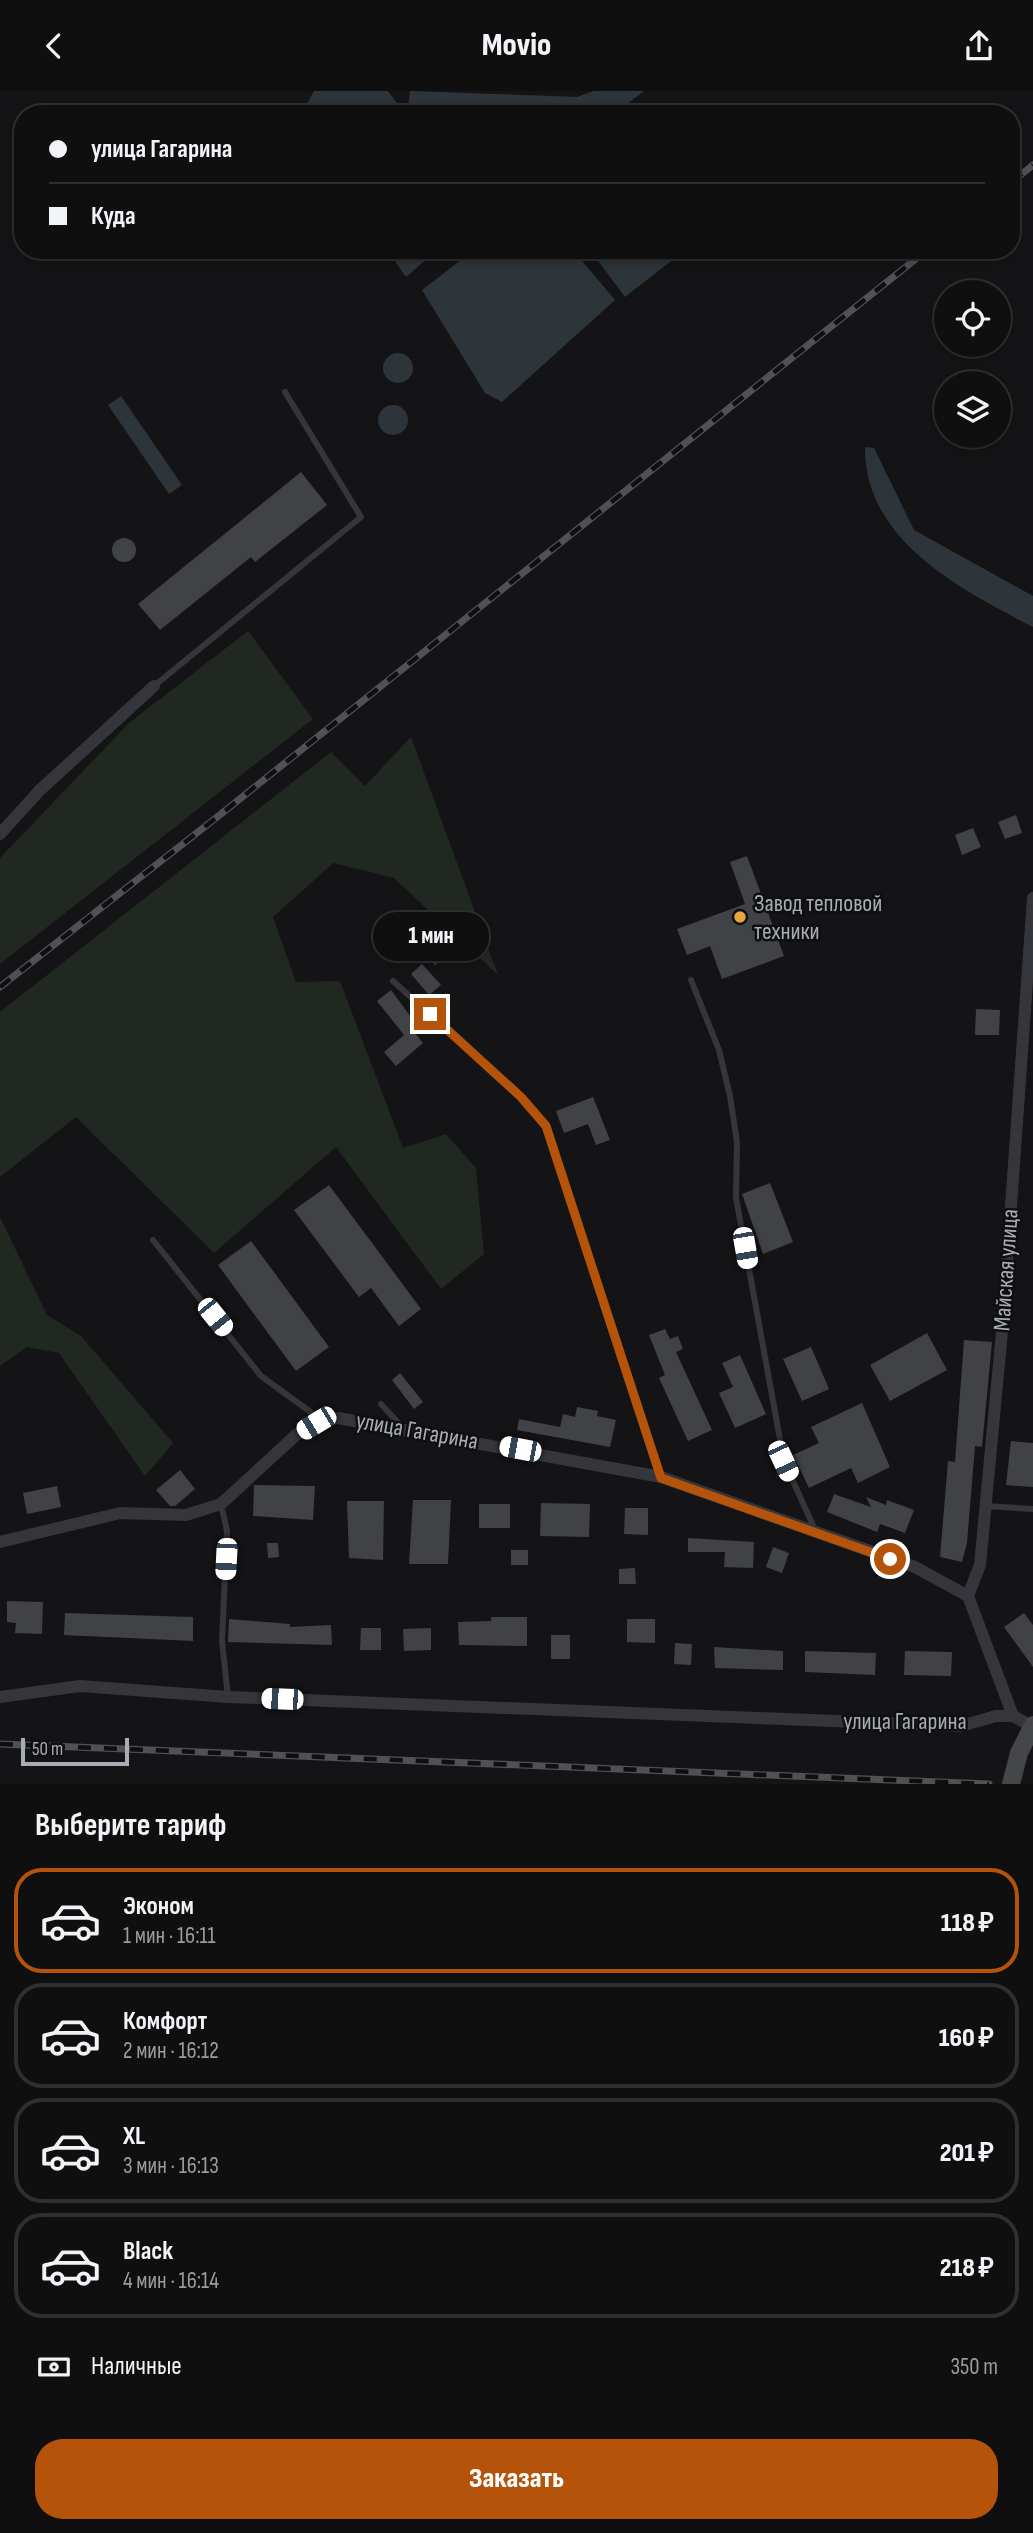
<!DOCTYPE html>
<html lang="ru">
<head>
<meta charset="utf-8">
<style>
	:root { --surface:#0f0f10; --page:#1d1d1e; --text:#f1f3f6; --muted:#9b9c9f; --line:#2f2f30; --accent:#b45309 }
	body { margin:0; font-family:"Sofia Sans Condensed",sans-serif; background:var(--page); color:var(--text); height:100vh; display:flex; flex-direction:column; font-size:26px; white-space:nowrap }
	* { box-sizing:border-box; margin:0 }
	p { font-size:23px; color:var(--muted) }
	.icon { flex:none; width:38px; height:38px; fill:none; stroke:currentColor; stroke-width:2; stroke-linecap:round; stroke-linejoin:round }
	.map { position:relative; height:1693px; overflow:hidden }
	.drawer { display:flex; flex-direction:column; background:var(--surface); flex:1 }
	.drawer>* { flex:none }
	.guide { position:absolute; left:14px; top:14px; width:1006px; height:154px; border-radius:28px; box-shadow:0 4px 10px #0003,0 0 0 2px var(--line); display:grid; align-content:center; height:154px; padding:0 35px; background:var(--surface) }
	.controls { position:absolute; left:934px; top:189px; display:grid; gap:14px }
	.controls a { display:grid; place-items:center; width:77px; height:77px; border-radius:50%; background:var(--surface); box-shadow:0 4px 10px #0003,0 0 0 2px var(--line); font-size:35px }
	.scale { position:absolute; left:21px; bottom:18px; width:108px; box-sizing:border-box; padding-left:7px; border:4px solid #a7acb5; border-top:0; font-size:19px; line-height:24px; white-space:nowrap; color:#a7acb5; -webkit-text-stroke:5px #0f0f11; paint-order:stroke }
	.end { position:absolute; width:32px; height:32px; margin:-16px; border:9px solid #b45309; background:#fff; box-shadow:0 0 0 4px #fff }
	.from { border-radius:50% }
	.bubble { position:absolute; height:49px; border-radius:24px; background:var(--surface); box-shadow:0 4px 10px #0003,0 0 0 2px var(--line); font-size:23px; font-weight:800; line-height:49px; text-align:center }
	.car { position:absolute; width:21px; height:42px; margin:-21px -10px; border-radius:9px; box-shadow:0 0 5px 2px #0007; background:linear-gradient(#fff 24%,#345 0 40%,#fff 0 76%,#345 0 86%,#fff 0) }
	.guide b { display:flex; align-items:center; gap:24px; height:66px; font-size:26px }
	.guide b+b { border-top:2px solid var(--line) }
	.guide i { width:18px; height:18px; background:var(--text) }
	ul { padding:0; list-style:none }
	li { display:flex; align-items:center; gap:21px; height:105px; margin:0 14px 10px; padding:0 21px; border:4px solid var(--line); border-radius:28px }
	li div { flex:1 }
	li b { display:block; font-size:26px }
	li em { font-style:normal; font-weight:800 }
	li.active { border-color:var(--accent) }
	li>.icon { width:63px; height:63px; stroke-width:1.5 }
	h2 { padding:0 35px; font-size:32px; line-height:84px }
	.pay { display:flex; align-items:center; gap:18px; height:77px; padding:0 35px; font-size:26px }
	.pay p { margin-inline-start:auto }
	.cta { display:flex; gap:14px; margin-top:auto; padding:14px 35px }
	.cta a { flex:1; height:80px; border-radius:28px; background:var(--accent); color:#fff; font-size:28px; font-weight:800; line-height:80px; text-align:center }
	header { display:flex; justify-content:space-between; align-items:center; height:91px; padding:0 35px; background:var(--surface); font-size:32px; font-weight:800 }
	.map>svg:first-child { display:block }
</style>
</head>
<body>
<header><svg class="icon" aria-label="back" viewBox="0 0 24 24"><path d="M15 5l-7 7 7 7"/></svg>Movio<svg class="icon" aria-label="share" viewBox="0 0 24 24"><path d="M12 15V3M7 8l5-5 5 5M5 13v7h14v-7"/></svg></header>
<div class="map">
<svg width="1033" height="1693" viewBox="0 0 1033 1693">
	<rect width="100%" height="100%" fill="#141416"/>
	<g fill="#212821">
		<polygon points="248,540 313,628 0,873 0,767 129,632"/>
		<polygon points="411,646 498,884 394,787 333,772 273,826 296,891 340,890 403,1057 446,1043 476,1077 484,1163 441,1198 336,1056 214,1162 76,1026 0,1086 0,921 331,661 365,695"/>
		<polygon points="0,1126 47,1224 81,1245 173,1352 145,1385 59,1262 27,1256 0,1275"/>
	</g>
	<g fill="#2d353b">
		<polygon points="314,0 388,0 405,23 310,23 307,13"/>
		<polygon points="410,0 577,6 594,0 644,0 614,23 414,23 408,16"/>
		<polygon points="387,159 437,159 406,186"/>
		<polygon points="474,159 573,159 615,209 502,311 485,302 422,199"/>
		<polygon points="590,159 685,159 625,206"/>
		<circle cx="398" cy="277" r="15"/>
		<polygon points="121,305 182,394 169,403 108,314"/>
		<circle cx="393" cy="329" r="15"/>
		<path d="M 865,356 L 874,357 L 914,439 L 1033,505 L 1033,536 C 962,499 864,450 865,356 Z"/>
	</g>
	<g fill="#414246">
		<polygon points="301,381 327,414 255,471 251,466 160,539 138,513"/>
		<circle cx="124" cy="459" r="12"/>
		<polygon points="1016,724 1022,742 1005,748 998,731"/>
		<polygon points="973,737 981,756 962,764 955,744"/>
		<polygon points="747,765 784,865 722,888 710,855 687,864 677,838 745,813 730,771"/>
		<polygon points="427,840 448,864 435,874 415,851"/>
		<polygon points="422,873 441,894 429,904 411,883"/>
		<polygon points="391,899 416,933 414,941 423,952 396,975 384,961 404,944 377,910"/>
		<polygon points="976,918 1000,919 999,944 975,944"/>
		<polygon points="593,1006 610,1049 596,1054 588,1033 564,1042 556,1020"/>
		<polygon points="770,1092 793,1151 763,1163 742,1103"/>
		<polygon points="329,1094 421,1218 399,1235 371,1197 359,1206 294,1119"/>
		<polygon points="251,1150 329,1256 296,1280 218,1174"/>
		<polygon points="665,1238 670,1248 678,1245 683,1258 676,1261 712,1339 688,1350 659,1287 665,1284 649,1244"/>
		<polygon points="927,1242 947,1279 890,1310 870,1274"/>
		<polygon points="964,1249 992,1251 982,1356 975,1355 967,1452 962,1471 940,1466 948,1370 955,1371"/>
		<polygon points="811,1256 829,1298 802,1310 783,1268"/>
		<polygon points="740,1264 766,1323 735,1337 719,1302 733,1296 722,1272"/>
		<polygon points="400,1282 423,1311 414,1318 392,1289"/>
		<polygon points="862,1312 890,1376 858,1392 851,1377 809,1397 793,1364 819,1352 811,1336"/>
		<polygon points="577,1316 598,1320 597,1325 616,1329 610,1356 517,1339 519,1328 560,1336 563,1323 575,1326"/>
		<polygon points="1011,1350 1033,1352 1033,1396 1006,1394"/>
		<polygon points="180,1379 195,1398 175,1415 170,1415 156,1399"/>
		<polygon points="254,1394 315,1395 313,1429 253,1425"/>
		<polygon points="57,1395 61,1416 27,1423 23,1402"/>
		<polygon points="834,1403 871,1416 866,1406 886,1414 887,1409 914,1419 905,1442 880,1433 877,1441 827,1421"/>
		<polygon points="413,1409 451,1409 448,1473 409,1473"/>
		<polygon points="347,1410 384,1410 383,1469 349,1467"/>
		<polygon points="541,1412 590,1413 589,1446 540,1445"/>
		<rect x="479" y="1413" width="31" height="24"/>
		<polygon points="625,1417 648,1417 648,1444 624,1443"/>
		<polygon points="688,1447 754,1451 753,1477 724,1476 725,1461 688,1461"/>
		<polygon points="267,1452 278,1452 279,1466 268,1467"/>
		<polygon points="773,1456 789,1462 782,1482 766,1476"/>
		<rect x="511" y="1459" width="17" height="15"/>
		<polygon points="635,1477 636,1493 619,1493 619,1478"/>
		<polygon points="7,1510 43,1511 42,1543 15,1542 16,1532 7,1531"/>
		<polygon points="65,1522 193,1526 193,1550 64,1544"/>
		<polygon points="1024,1522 1033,1534 1033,1576 1004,1536"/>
		<polygon points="491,1526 527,1526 527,1555 459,1554 458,1531 491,1530"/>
		<polygon points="229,1528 290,1533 290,1536 331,1534 332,1554 228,1551"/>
		<polygon points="627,1528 655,1528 655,1552 627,1551"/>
		<polygon points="361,1537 381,1537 381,1559 360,1559"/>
		<polygon points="431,1537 431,1559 404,1560 403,1538"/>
		<rect x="551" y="1544" width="19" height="24"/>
		<polygon points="675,1552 692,1553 691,1574 674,1573"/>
		<polygon points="714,1556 783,1560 783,1579 715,1577"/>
		<polygon points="805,1560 876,1562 875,1584 805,1581"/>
		<polygon points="905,1560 952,1561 951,1585 904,1584"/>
	</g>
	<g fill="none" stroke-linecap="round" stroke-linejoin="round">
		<g stroke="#35363b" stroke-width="6">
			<polyline points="154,595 361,426 285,301"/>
			<polyline points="691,889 719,959 730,1005 737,1051 736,1107 784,1370 815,1439"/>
			<polyline points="393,890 521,1006 546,1035 660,1385"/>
			<polyline points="153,1149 261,1285 323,1330"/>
			<polyline points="381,1313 403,1337"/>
			<polyline points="221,1413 227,1440 222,1550 228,1606"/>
			<polyline points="985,1415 1033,1418"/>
		</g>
		<g stroke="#35363b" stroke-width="12">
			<polyline points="0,743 40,699 154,595"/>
			<polyline points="0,1451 120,1422 186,1424 221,1413 296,1344 316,1332 338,1327 661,1386 915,1476 968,1505 1013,1625 1033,1636"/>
			<polyline points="968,1505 980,1474 1002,1241 1033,807"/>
			<polyline points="0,1606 80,1595 228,1606 961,1635 996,1625 1013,1625"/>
		</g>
		<polyline stroke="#44464a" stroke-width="18" points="1011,1693 1019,1662 1033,1634"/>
		<defs>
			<g id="rail">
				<polyline points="1012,91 1033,74"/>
				<polyline points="0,896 221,723 927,159"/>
				<polyline points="0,1653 989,1693"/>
			</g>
		</defs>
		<use href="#rail" stroke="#4f5155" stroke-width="7"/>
		<use href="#rail" stroke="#0f0f11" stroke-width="4.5" stroke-dasharray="13" stroke-linecap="butt"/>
	</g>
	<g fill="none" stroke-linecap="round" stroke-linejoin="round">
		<polyline stroke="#b45309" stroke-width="9" points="430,923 521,1006 546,1035 661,1387 890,1468"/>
	</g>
	<circle fill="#e7a63b" stroke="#0f0f11" stroke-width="2.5" cx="740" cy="826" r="7"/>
	<g text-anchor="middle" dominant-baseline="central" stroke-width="5" stroke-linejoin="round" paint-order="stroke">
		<g font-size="24" fill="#a7acb5" stroke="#0f0f11" text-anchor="start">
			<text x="754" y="812">Завод тепловой<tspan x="754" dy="28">техники</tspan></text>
		</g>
		<g font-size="24" fill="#a7acb5" stroke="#0f0f11">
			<text transform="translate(1006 1179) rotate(-86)">Майская улица</text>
			<text transform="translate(417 1340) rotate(10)">улица Гагарина</text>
			<text x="905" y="1630">улица Гагарина</text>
		</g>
	</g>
</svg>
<div class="controls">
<a><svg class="icon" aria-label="locate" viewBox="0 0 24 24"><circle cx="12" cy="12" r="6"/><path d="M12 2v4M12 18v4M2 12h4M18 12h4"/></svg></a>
<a><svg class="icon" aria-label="layers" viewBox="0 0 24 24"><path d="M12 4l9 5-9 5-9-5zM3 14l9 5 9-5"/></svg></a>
</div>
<div class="scale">50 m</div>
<i class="end from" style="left:890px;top:1468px"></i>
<i class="end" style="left:430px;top:923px"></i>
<div class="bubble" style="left:373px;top:821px;width:116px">1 мин</div>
<i class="car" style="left:745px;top:1157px;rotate:170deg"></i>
<i class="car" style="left:215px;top:1226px;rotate:141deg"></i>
<i class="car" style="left:316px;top:1332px;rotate:239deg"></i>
<i class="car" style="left:520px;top:1358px;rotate:281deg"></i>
<i class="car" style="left:783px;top:1370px;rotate:155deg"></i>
<i class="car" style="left:226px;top:1468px;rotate:183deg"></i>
<i class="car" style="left:282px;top:1608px;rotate:272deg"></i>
<div class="guide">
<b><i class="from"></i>улица Гагарина</b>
<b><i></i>Куда</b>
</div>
</div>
<section class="drawer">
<h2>Выберите тариф</h2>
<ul>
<li class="active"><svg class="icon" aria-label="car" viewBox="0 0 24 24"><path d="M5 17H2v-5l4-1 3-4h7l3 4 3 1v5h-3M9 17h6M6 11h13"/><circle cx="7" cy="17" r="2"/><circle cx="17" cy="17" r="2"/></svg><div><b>Эконом</b><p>1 мин · 16:11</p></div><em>118 ₽</em></li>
<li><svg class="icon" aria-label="car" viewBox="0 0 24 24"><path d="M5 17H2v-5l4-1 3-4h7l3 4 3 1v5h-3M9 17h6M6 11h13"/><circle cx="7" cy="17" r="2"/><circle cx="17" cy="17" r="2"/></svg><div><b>Комфорт</b><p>2 мин · 16:12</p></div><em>160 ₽</em></li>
<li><svg class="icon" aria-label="car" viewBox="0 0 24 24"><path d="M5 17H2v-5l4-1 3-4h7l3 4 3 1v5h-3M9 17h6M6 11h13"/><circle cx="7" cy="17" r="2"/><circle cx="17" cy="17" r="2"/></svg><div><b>XL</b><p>3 мин · 16:13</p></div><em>201 ₽</em></li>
<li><svg class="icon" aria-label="car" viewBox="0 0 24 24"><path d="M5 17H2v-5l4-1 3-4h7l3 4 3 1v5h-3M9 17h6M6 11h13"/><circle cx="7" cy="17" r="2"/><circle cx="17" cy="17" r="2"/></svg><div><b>Black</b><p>4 мин · 16:14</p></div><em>218 ₽</em></li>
</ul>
<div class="pay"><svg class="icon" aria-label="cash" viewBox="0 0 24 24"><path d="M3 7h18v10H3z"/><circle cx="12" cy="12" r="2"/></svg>Наличные<p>350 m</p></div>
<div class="cta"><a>Заказать</a></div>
</section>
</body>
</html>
